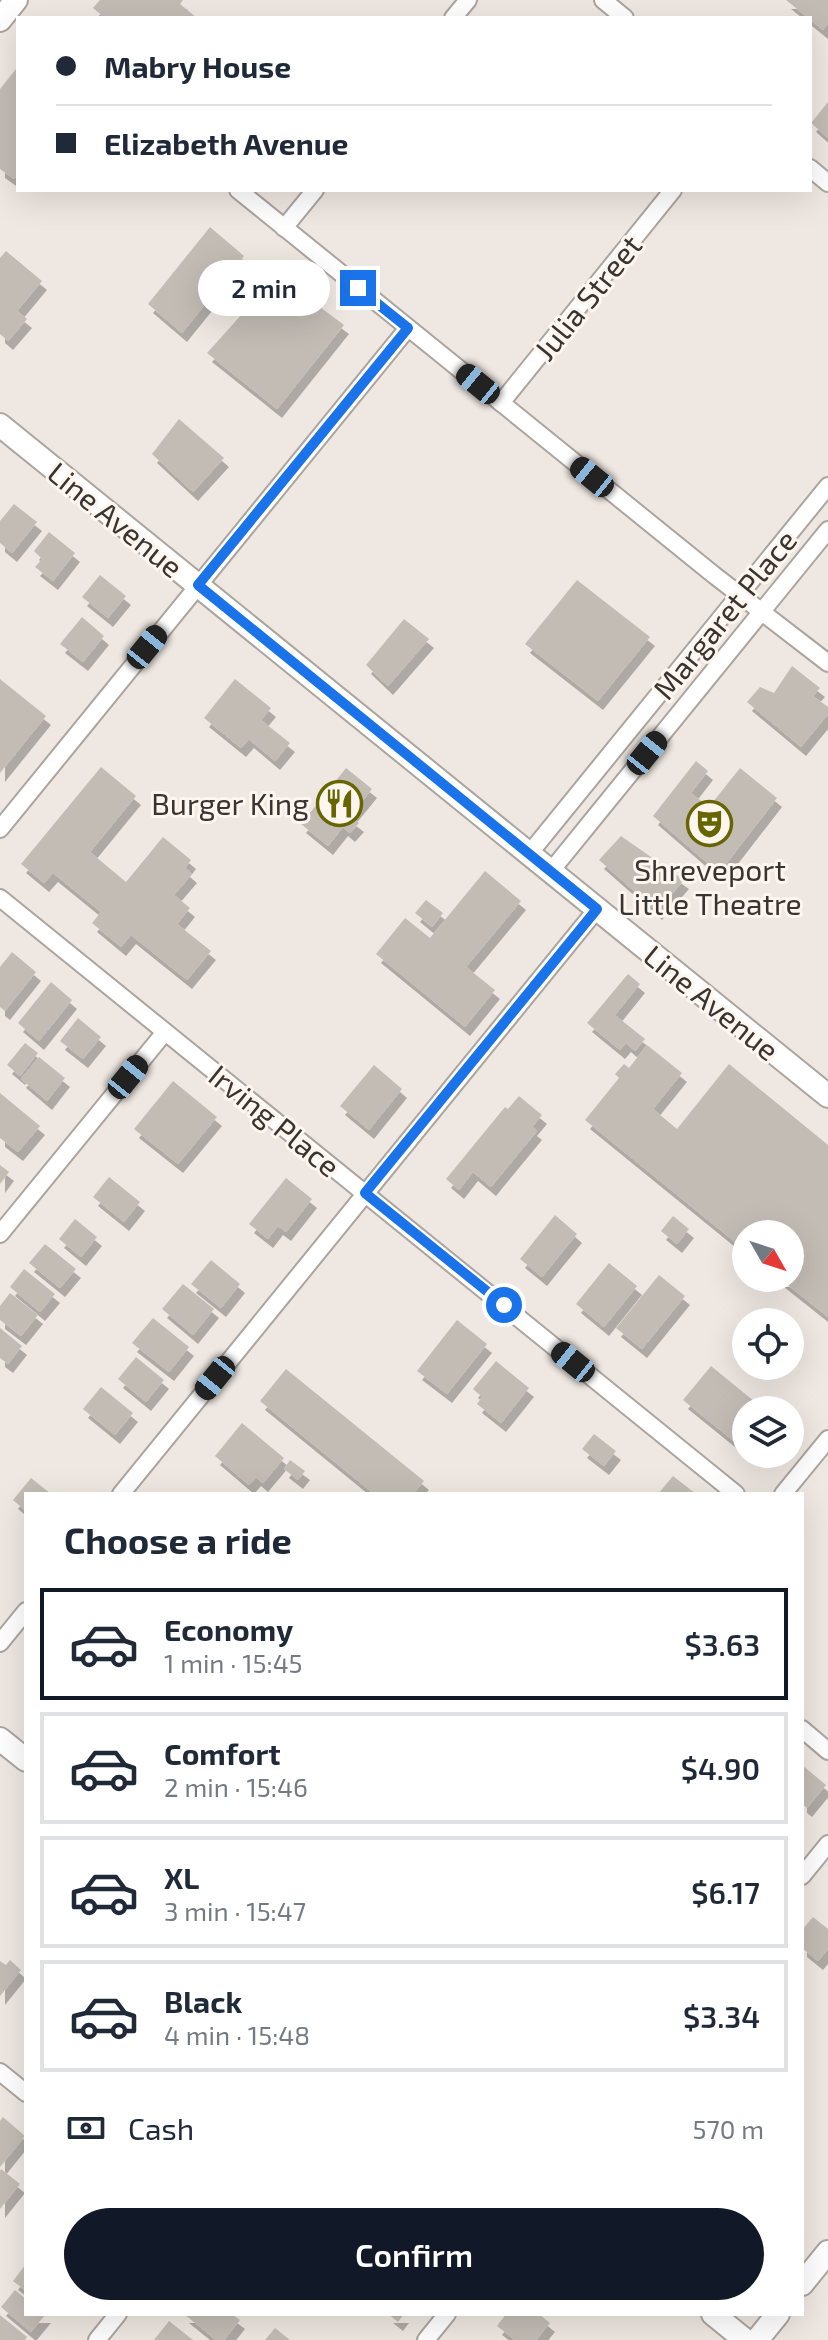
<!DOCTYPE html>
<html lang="en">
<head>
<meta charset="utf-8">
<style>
	:root { --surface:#fff; --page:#f6f6f7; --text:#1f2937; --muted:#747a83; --line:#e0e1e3; --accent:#111827 }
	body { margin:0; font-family:"Exo 2",sans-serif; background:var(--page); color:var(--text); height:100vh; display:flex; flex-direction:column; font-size:30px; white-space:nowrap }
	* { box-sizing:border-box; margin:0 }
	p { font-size:26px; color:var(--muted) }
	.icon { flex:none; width:44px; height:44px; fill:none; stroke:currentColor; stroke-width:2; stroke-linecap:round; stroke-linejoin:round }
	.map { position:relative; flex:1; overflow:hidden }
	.drawer { position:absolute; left:24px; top:1492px; width:780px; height:824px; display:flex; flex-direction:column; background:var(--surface); border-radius:0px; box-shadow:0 8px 32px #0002 }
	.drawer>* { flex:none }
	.guide { position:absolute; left:16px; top:16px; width:796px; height:176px; border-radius:0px; box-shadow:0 8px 32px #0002; display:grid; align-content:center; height:176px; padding:0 40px; background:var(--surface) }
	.needle { width:52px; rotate:129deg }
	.fabs { position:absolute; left:732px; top:1220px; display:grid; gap:16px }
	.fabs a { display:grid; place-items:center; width:72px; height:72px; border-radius:50%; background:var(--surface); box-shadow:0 8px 32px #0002; font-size:40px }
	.end { position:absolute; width:36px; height:36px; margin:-18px; border:10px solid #1a73e8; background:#fff; box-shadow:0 0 0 4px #fff }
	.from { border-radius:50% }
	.bubble { position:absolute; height:56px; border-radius:28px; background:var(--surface); box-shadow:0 8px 32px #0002; font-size:26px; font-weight:600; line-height:56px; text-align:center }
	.car { position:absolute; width:24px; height:48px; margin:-24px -12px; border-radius:10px; box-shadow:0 0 6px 2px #0007; background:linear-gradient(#222 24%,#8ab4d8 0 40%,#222 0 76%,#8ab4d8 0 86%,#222 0) }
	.guide b { display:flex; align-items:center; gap:28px; height:76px; font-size:30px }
	.guide b+b { border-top:2px solid var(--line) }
	.guide i { width:20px; height:20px; background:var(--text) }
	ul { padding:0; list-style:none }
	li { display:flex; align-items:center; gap:24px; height:112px; margin:0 16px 12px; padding:0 24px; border:4px solid var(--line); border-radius:0px }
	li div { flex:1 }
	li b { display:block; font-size:30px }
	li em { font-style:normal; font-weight:600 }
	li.current { border-color:var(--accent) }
	li>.icon { width:72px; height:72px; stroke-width:1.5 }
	h2 { padding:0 40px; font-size:36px; line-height:96px }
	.pay { display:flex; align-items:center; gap:20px; height:88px; padding:0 40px; font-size:30px }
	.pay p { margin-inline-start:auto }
	.button { display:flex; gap:16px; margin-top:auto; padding:16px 40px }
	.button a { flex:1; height:92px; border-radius:48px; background:var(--accent); color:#fff; font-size:32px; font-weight:600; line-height:92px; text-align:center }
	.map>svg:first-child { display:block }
</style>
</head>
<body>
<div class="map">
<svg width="828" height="2340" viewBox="0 0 828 2340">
	<defs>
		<filter id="shadow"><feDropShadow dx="5" dy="9" stdDeviation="0" flood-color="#0004"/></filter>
	</defs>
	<rect width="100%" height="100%" fill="#efe7e1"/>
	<g fill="#c3bcb5" filter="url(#shadow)">
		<polygon points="100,0 183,0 180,4 197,18 105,18 93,8"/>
		<polygon points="786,0 828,0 828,23 823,30"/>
		<polygon points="16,69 18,174 14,179 0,169 0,89"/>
		<polygon points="828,102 828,138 811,123"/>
		<polygon points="210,227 244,256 182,333 148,304"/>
		<polygon points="6,251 42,281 17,311 27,319 8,341 0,334 0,258"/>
		<polygon points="277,275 344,325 277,409 207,353"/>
		<polygon points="179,419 224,458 193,492 152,454"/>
		<polygon points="14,504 37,522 12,553 0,543 0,521"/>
		<polygon points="49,532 75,553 53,581 35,567 42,559 34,551"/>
		<polygon points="100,575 126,596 108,618 82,597"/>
		<polygon points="577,580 650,637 598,701 525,644"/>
		<polygon points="82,617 104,636 83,662 60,644"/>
		<polygon points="404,619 429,639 388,686 366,665"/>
		<polygon points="792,666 820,688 813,696 828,707 828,714 801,747 747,702 760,687 774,693"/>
		<polygon points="0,679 46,716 0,773"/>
		<polygon points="235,679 271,708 261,720 290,743 275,761 249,739 241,748 204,718"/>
		<polygon points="696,761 708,771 691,793 709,807 740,768 777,798 719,873 653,816"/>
		<polygon points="101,767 136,796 90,852 126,882 163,837 191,860 185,868 192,874 174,895 190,908 177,924 211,951 187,980 131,935 121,947 92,923 101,912 53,873 44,883 21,864"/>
		<polygon points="346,768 372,789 350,816 359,823 350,833 343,827 328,846 301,824"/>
		<polygon points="621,836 684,880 657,911 599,860"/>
		<polygon points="485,871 521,901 466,967 495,990 465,1027 376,954 405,918 430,938"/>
		<polygon points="426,900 443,913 432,927 415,913"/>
		<polygon points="12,952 36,972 5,1011 0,1007 0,967"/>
		<polygon points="628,974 640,984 615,1015 645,1039 635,1051 626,1043 620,1050 587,1023"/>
		<polygon points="51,982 72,1000 39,1041 18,1023"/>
		<polygon points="78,1018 101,1037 83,1059 60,1041"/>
		<polygon points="25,1043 38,1053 20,1076 7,1065"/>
		<polygon points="647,1045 682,1073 653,1109 677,1129 729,1064 828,1145 828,1317 779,1278 790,1278 790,1234 746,1234 746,1251 585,1120 619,1078 615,1074 624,1064 629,1068"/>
		<polygon points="39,1057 65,1078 47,1101 21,1079"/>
		<polygon points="374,1065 402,1089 369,1130 340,1106"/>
		<polygon points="173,1081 217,1117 178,1164 134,1129"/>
		<polygon points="0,1093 40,1126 18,1152 0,1138"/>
		<polygon points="519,1096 542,1115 532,1127 537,1131 491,1187 473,1172 459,1190 446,1179 505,1107 508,1109"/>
		<polygon points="0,1165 9,1172 0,1184"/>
		<polygon points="109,1177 140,1202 124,1222 93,1197"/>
		<polygon points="286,1178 312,1199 286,1232 278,1226 268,1239 249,1224"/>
		<polygon points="555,1215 577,1234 542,1277 520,1259"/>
		<polygon points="673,1216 689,1229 677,1244 661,1231"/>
		<polygon points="75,1219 97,1237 81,1257 59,1239"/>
		<polygon points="45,1244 76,1269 60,1288 29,1263"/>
		<polygon points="211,1260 240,1284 221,1308 191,1284"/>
		<polygon points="609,1263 637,1286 604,1327 576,1304"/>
		<polygon points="24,1269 55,1294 40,1312 10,1287"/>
		<polygon points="659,1275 685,1296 642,1349 616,1328"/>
		<polygon points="183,1284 214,1309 193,1335 162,1309"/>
		<polygon points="10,1293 38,1315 21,1336 0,1320 0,1306"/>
		<polygon points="153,1318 189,1347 169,1372 132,1343"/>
		<polygon points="457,1320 487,1344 447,1394 417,1371"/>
		<polygon points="0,1328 22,1346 8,1364 0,1358"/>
		<polygon points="136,1357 164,1380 146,1402 118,1379"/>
		<polygon points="496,1361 529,1388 501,1423 477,1404 482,1397 473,1389"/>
		<polygon points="711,1366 765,1410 746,1410 746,1451 683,1400"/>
		<polygon points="286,1369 424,1481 413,1494 374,1494 260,1401"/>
		<polygon points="101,1387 133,1413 115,1435 83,1409"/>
		<polygon points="242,1423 284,1458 263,1483 256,1477 249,1485 215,1456"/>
		<polygon points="594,1434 616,1451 604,1466 582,1449"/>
		<polygon points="290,1460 305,1471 298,1480 284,1469"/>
		<polygon points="673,1476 696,1494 658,1494"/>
		<polygon points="31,1478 51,1494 26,1494 26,1511 13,1500"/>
		<polygon points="802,1765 826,1785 807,1808 802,1804"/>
		<polygon points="813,1917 828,1929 828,1949 818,1961 802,1948 802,1930"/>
		<polygon points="10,1960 21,1970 0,1996 0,1961 6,1965"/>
		<polygon points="3,2117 25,2136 0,2167 0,2121"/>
		<polygon points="1,2169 20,2184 0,2209 0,2171"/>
		<polygon points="26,2264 26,2291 13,2281"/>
		<polygon points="15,2290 26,2299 26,2314 46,2314 31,2332 1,2307"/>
		<polygon points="184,2314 232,2314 240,2320 224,2340 216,2340"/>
		<polygon points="388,2314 404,2314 398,2322"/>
		<polygon points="506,2314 539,2314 550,2323 536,2340 515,2340 497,2326"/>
		<polygon points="0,2315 27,2337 25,2340 0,2340"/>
		<polygon points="169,2321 193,2340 154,2340"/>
		<polygon points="275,2328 290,2340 265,2340"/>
	</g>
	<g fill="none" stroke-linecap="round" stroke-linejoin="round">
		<defs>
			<g id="street">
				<polyline points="603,0 625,18"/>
				<polyline points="453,18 468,0"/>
				<polyline points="810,168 828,183"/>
				<polyline points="238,190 714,575 828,663"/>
				<polyline points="284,228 315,190"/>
				<polyline points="501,403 673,190"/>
				<polyline points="0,829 408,328"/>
				<polyline points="529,854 828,486"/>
				<polyline points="551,871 828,530"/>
				<polyline points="0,898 736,1494"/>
				<polyline points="0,1234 165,1032"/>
				<polyline points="121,1494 597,909"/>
				<polyline points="783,1494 828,1439"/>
				<polyline points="0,1643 26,1611"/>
				<polyline points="802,1729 828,1751"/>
				<polyline points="802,1876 828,1844"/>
				<polyline points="0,2072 26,2093"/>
				<polyline points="97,2340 118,2314"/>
				<polyline points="426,2340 447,2314"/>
			</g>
			<g id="secondary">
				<polyline points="0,20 16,0"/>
				<polyline points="0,425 828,1096"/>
				<polyline points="0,1739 26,1760"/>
				<polyline points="802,2284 828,2252"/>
				<polyline points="713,2314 745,2340"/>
				<polyline points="757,2340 778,2314"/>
			</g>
		</defs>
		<use href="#street" stroke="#aca49e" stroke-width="20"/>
		<use href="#secondary" stroke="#aca49e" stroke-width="26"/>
		<use href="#street" stroke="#fff" stroke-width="16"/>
		<use href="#secondary" stroke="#fff" stroke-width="22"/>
	</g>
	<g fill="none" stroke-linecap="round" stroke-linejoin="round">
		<polyline stroke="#1a73e8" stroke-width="10" points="358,288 408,328 198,585 597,909 365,1193 504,1305"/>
	</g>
	<defs>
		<symbol id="restaurant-ring" viewBox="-11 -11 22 22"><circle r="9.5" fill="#fdf5ee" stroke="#666500" stroke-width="1.5"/><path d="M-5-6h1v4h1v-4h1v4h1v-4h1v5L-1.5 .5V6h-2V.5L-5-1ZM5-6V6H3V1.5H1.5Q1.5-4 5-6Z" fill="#666500"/></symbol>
		<symbol id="theatre-ring" viewBox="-11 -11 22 22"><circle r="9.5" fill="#fdf5ee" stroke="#666500" stroke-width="1.5"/><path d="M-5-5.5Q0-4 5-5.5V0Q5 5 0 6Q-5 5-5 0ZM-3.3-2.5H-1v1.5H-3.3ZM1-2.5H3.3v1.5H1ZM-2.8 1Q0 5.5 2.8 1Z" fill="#666500"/></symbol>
	</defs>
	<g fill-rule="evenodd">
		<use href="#restaurant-ring" x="314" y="778" width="51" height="51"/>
		<use href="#theatre-ring" x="684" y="798" width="51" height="51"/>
	</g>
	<g text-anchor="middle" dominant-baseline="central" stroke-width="6" stroke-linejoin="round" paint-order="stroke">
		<g font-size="30" fill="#373432" stroke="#fdf5ee">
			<text transform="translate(587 297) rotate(-51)">Julia Street</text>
			<text transform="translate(116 519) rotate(39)">Line Avenue</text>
			<text transform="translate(724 614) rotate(-51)">Margaret Place</text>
			<text transform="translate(712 1002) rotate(39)">Line Avenue</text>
			<text transform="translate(275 1120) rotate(39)">Irving Place</text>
		</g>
		<g font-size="30" fill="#373432" stroke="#fdf5ee" text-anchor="end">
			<text x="309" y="803">Burger King</text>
			<text x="710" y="869" text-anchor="middle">Shreveport<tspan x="710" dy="34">Little Theatre</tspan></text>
		</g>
	</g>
</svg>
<div class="fabs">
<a><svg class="needle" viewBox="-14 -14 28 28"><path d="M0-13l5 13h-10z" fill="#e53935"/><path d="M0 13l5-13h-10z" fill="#747a83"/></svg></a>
<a><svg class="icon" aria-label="locate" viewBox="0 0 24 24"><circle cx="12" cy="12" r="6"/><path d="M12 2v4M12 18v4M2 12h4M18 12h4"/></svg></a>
<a><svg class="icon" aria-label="layers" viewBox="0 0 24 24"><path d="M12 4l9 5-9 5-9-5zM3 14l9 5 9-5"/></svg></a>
</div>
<i class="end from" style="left:504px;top:1305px"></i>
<i class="end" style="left:358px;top:288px"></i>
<div class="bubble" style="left:198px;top:260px;width:132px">2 min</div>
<i class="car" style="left:478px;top:384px;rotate:309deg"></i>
<i class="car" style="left:592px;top:477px;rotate:309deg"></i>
<i class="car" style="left:147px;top:647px;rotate:39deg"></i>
<i class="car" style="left:647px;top:753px;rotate:39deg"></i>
<i class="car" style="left:128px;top:1077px;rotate:39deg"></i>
<i class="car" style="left:573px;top:1362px;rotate:309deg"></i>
<i class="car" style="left:215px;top:1378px;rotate:219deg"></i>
<div class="guide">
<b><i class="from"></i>Mabry House</b>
<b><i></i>Elizabeth Avenue</b>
</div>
<section class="drawer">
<h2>Choose a ride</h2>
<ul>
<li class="current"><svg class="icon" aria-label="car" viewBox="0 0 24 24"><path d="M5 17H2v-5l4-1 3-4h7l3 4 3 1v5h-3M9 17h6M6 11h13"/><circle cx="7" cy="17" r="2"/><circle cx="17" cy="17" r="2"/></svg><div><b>Economy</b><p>1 min · 15:45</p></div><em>$3.63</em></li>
<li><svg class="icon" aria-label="car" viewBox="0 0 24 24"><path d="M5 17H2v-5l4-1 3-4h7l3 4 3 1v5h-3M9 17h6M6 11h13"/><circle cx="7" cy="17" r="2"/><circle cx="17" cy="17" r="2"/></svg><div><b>Comfort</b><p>2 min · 15:46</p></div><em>$4.90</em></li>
<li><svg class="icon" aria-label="car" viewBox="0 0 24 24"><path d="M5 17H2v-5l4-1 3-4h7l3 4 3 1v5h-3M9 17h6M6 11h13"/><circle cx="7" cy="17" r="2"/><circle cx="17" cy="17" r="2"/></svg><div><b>XL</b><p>3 min · 15:47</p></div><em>$6.17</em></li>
<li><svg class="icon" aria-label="car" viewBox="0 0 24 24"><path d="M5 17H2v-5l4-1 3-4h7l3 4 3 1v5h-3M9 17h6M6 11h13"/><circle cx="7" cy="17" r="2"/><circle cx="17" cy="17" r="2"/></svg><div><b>Black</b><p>4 min · 15:48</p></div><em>$3.34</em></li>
</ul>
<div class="pay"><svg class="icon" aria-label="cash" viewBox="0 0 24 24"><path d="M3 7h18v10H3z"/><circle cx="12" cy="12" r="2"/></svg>Cash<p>570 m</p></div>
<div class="button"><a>Confirm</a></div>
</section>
</div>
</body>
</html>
